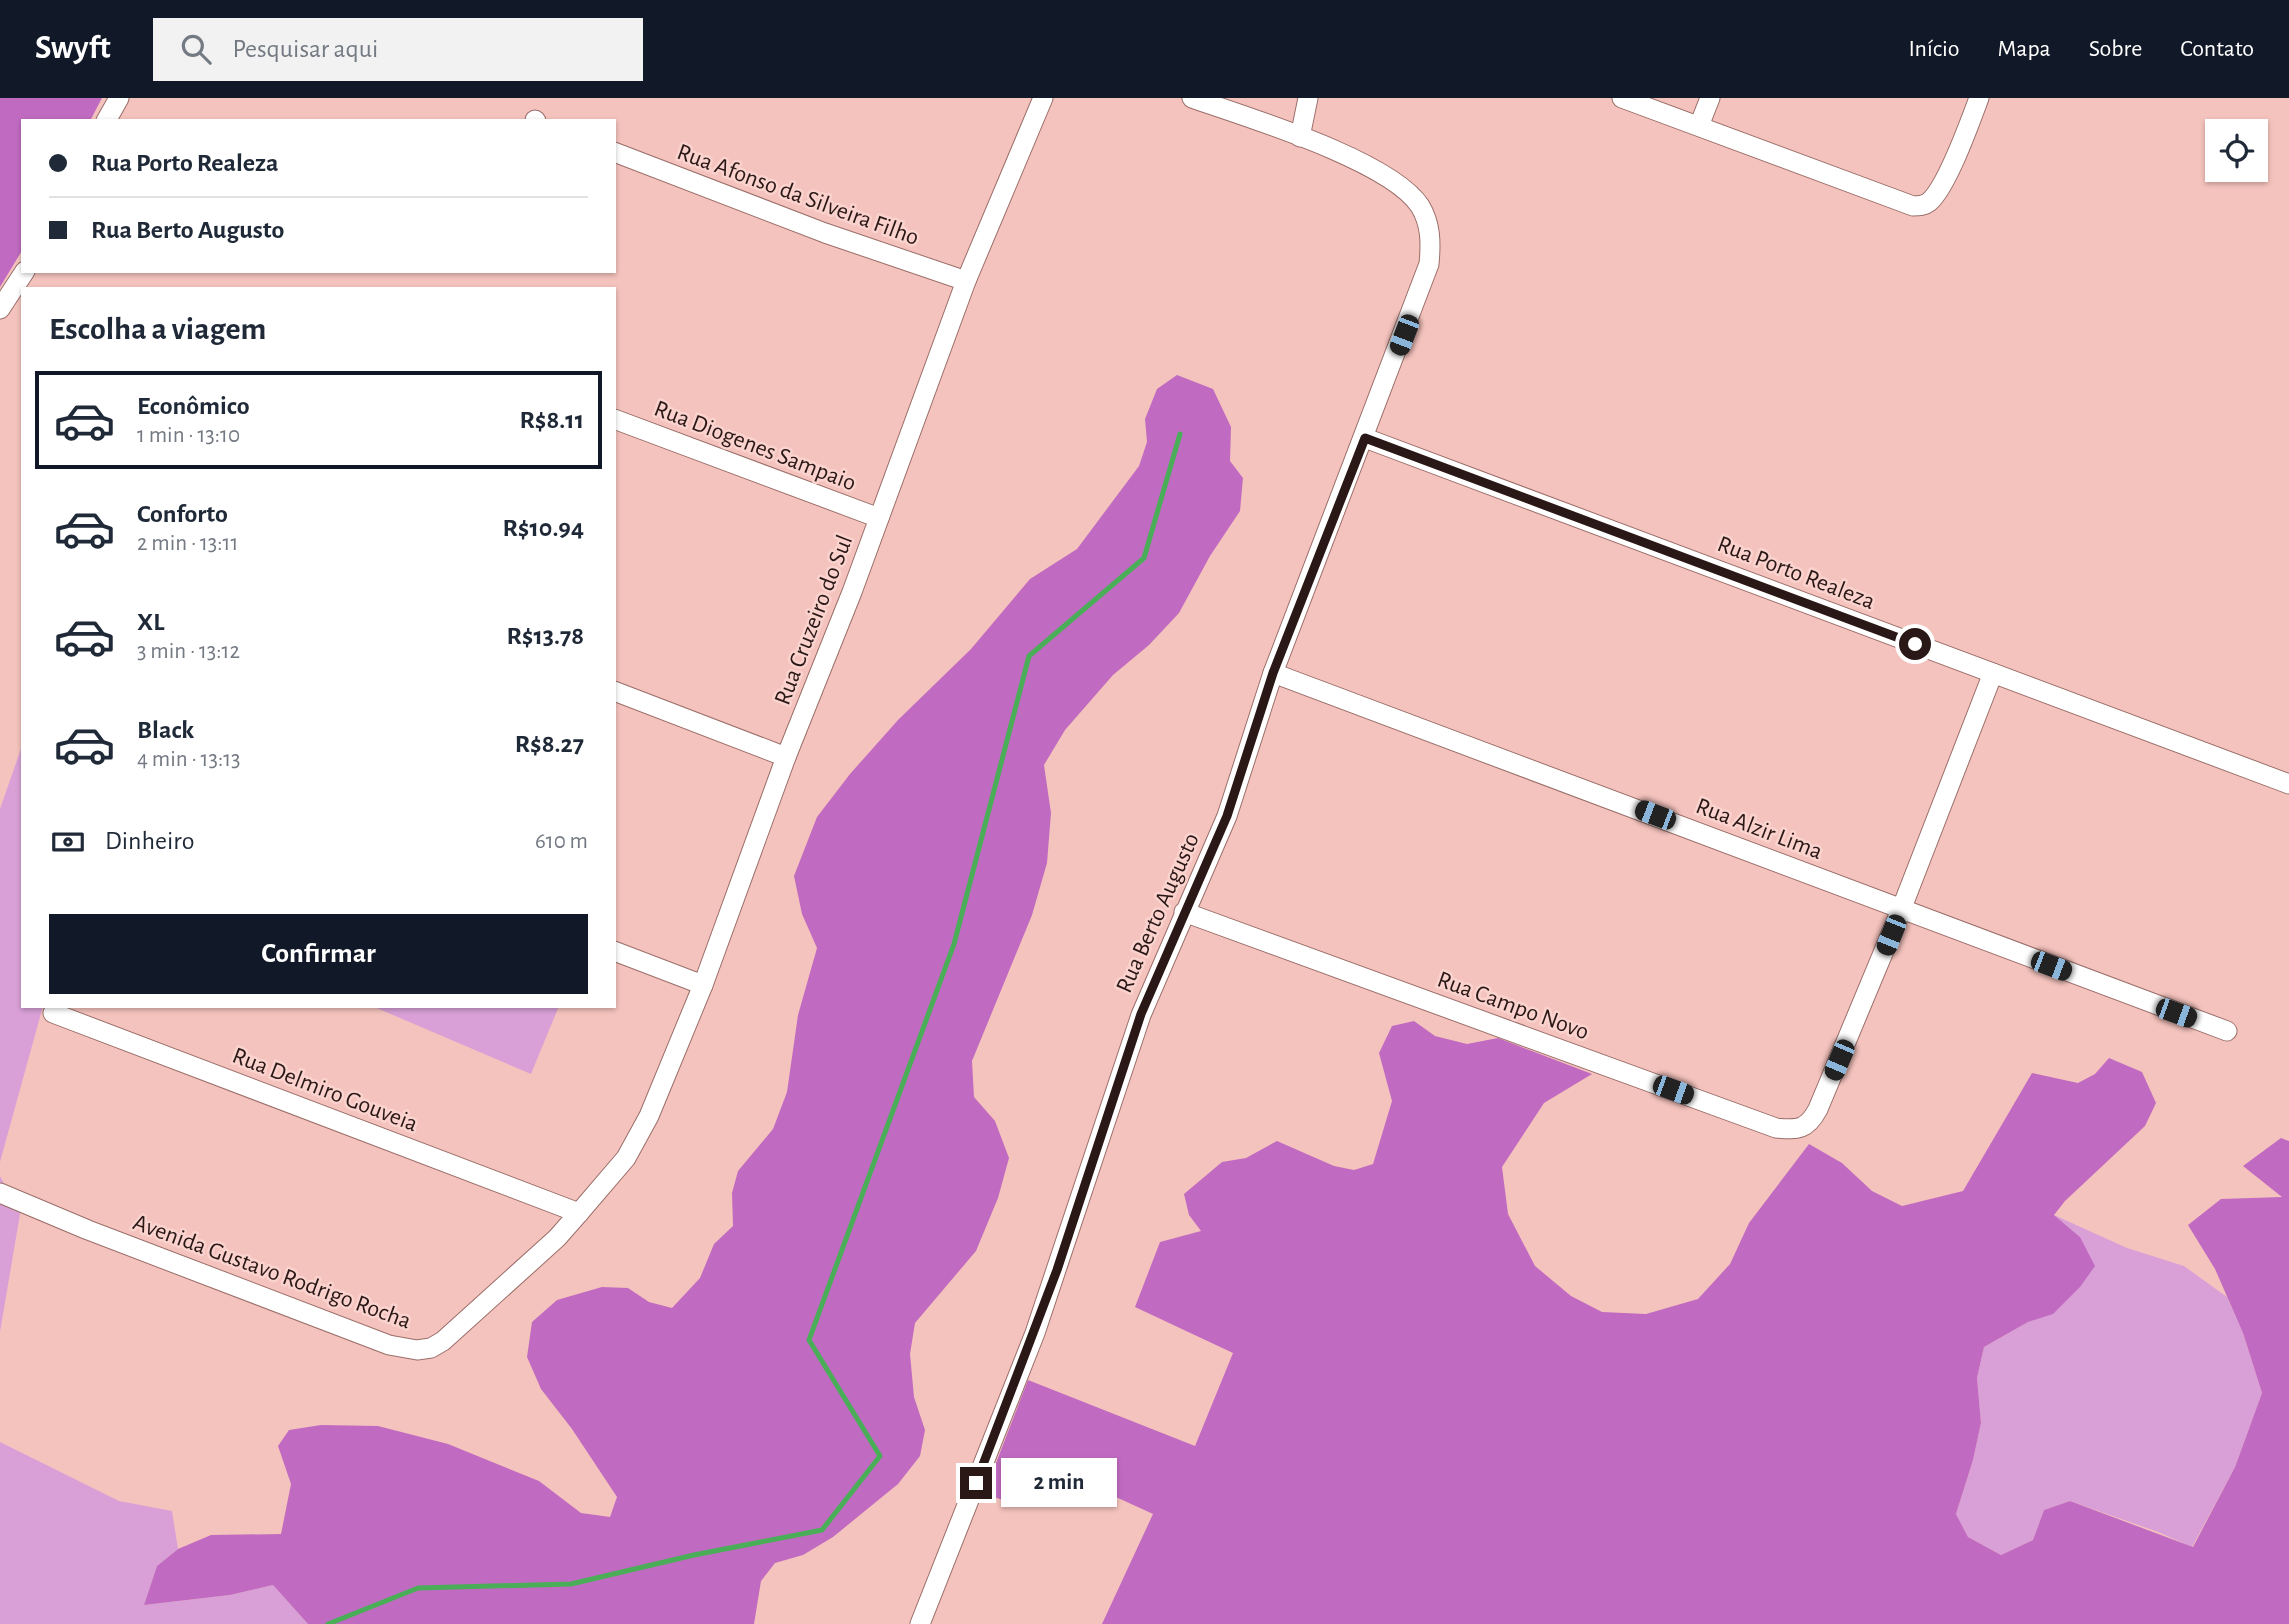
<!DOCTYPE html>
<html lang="pt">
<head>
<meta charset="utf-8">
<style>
	:root { --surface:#fff; --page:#f2f2f3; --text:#1f2937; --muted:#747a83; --line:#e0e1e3; --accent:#111827 }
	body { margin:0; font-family:"Alegreya Sans",sans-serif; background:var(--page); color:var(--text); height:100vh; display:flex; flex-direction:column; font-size:26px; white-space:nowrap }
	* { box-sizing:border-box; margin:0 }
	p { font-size:23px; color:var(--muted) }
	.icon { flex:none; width:38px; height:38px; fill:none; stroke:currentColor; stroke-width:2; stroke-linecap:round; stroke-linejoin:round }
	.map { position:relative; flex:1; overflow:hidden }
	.drawer { position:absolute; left:21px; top:189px; width:595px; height:721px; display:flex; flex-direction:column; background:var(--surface); border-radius:0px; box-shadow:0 2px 5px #0004 }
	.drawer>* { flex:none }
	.top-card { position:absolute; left:21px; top:21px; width:595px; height:154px; border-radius:0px; box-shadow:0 2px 5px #0004; display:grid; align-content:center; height:154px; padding:0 28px; background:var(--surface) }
	.tools { position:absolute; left:2205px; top:21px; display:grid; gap:14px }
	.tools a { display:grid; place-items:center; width:63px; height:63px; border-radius:0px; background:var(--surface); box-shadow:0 2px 5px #0004; font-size:35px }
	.end { position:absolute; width:32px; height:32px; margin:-16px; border:9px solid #2a1816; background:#fff; box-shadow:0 0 0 4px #fff }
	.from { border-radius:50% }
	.bubble { position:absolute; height:49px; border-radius:0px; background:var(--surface); box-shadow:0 2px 5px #0004; font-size:23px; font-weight:700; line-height:49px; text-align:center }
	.car { position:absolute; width:21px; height:42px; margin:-21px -10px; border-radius:9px; box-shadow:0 0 5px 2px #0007; background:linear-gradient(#222 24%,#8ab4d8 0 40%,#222 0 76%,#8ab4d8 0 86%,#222 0) }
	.top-card b { display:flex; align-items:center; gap:24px; height:66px; font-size:26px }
	.top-card b+b { border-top:2px solid var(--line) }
	.top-card i { width:18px; height:18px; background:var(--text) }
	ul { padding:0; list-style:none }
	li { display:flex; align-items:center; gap:21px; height:98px; margin:0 14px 10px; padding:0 14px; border:4px solid transparent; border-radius:0px }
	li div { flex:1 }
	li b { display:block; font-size:26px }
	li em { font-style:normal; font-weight:700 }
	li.current { border-color:var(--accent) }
	li>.icon { width:63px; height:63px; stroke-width:1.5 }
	h2 { padding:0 28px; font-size:32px; line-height:84px }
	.pay { display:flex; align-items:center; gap:18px; height:77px; padding:0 28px; font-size:26px }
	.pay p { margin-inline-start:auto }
	.action { display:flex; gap:14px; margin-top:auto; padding:14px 28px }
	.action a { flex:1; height:80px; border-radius:0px; background:var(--accent); color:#fff; font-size:28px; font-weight:700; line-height:80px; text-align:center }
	header { display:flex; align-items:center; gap:42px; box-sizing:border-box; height:98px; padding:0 35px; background:var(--accent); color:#fff }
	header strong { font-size:33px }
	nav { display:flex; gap:38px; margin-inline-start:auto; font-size:24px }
	.search { width:490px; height:63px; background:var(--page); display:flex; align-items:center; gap:18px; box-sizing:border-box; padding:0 24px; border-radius:0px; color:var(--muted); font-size:26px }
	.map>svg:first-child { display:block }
</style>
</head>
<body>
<header>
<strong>Swyft</strong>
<div class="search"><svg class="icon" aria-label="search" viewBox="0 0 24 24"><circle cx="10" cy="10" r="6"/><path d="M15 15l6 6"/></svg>Pesquisar aqui</div>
<nav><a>Início</a><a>Mapa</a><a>Sobre</a><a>Contato</a></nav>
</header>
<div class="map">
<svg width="2289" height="1526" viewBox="0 0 2289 1526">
	<rect width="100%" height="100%" fill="#f5c3bd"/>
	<g fill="#d9a0d8">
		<polygon points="23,645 23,908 43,908 0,1064 0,711"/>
		<polygon points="372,908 559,908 531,976"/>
		<polygon points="0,1078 20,1116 0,1234"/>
		<polygon points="2054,1117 2127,1150 2184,1168 2227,1199 2243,1235 2262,1295 2235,1369 2192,1449 2158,1434 2070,1403 2044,1412 2033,1442 2001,1457 1968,1439 1956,1416 1973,1362 1981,1325 1977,1280 1984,1249 2028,1224 2053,1215 2080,1139"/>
		<polygon points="0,1344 119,1403 172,1413 178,1451 157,1468 144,1507 230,1497 273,1487 308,1526 0,1526"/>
	</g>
	<g fill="#c06bc1">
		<polygon points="0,0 102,0 90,23 23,23 23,151 0,189"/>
		<polygon points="1177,277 1213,291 1231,329 1230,363 1243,380 1240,413 1210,458 1179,515 1149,547 1113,577 1065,632 1044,667 1051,715 1047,765 1032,817 972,963 974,999 995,1023 1009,1060 998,1100 976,1153 915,1225 910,1256 914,1299 925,1332 920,1358 898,1386 833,1439 803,1457 775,1465 761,1483 754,1526 308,1526 273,1487 230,1497 144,1507 157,1468 178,1451 211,1437 281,1436 291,1386 278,1348 289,1332 321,1327 378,1328 448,1346 539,1383 581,1415 610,1419 617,1399 572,1331 541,1291 527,1259 532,1224 557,1202 602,1189 628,1190 649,1204 672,1210 700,1180 714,1146 733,1128 732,1095 738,1073 773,1031 787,994 798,917 817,850 802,816 794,778 817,719 850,676 898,622 971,551 1030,481 1077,451 1139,368 1147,344 1145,321 1157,291"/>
		<polygon points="1414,923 1435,938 1467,946 1498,940 1592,976 1544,1005 1502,1069 1508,1116 1535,1168 1571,1198 1602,1214 1646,1216 1698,1201 1730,1166 1749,1125 1809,1046 1842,1065 1872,1093 1902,1108 1963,1093 2032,975 2078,985 2095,976 2109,960 2142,974 2156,1005 2145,1028 2065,1103 2054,1117 2080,1139 2095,1168 2080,1189 2053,1216 2028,1224 1984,1249 1977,1280 1981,1325 1973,1362 1956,1416 1968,1439 2001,1457 2033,1442 2044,1412 2070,1403 2193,1449 2235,1369 2262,1295 2243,1235 2215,1171 2188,1127 2221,1101 2282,1099 2243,1068 2281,1040 2289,1043 2289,1526 1102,1526 1153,1416 1033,1361 1016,1406 984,1396 1028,1282 1195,1348 1233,1255 1135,1209 1160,1144 1201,1133 1189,1117 1184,1096 1222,1064 1246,1060 1277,1043 1334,1068 1354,1072 1373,1066 1392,1003 1379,955 1392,928"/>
	</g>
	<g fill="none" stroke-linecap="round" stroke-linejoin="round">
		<polyline stroke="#4aae59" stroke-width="5" points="328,1526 418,1490 571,1486 694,1457 822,1432 880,1358 809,1242 954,846 1029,558 1144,460 1180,336"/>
		<defs>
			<g id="street">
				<path d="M 1622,0 L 1913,108 C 1919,108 1924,108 1929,104 C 1947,89 1970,24 1979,0"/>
				<polyline points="535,22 536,23"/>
				<polyline points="106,23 119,0"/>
				<polyline points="1699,28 1710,0"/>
				<polyline points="1300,39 1308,0"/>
				<polyline points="614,54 825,135 966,183"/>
				<polyline points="0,211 25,173"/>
				<polyline points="614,321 879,420"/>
				<polyline points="1365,340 2289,686"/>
				<polyline points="1273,575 2227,933"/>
				<polyline points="614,593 786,659"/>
				<path d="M 1184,814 L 1776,1030 C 1798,1032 1807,1032 1818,1011 L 1901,812 L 1993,575"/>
				<polyline points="614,853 703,887"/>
				<polyline points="53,915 579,1115"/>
				<polyline points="0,1095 88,1132 389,1247 417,1252 431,1250 443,1243 557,1140 579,1115 626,1060 649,1018 703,887 786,659 852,494 966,183 1043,0"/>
				<path d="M 920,1526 L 1035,1235 L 1141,917 L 1227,718 L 1273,575 L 1429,166 C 1431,145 1431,126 1420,108 C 1390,62 1246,19 1192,0"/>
			</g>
		</defs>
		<use href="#street" stroke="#9a6e69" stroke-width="21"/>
		<use href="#street" stroke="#fff" stroke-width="19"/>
	</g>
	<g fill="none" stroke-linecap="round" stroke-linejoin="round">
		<polyline stroke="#2a1816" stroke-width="9" points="976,1385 1057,1172 1141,916 1227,718 1273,575 1365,340 1915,546"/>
	</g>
	<g text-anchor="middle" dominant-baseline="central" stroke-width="5" stroke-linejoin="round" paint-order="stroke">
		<g font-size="24" fill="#2a1816" stroke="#fbd3ce">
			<text transform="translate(798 97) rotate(20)">Rua Afonso da Silveira Filho</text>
			<text transform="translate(755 348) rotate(21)">Rua Diogenes Sampaio</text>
			<text transform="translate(1796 475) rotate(21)">Rua Porto Realeza</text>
			<text transform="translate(814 522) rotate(-69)">Rua Cruzeiro do Sul</text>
			<text transform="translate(1759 731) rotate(21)">Rua Alzir Lima</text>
			<text transform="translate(1158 815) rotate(-66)">Rua Berto Augusto</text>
			<text transform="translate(1513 908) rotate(20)">Rua Campo Novo</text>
			<text transform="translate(325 992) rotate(21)">Rua Delmiro Gouveia</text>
			<text transform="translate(272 1174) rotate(20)">Avenida Gustavo Rodrigo Rocha</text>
		</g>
	</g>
</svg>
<div class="tools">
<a><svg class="icon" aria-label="locate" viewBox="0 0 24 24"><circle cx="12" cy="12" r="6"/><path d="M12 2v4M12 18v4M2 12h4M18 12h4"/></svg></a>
</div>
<i class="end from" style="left:1915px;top:546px"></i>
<i class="end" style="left:976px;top:1385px"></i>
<div class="bubble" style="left:1001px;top:1360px;width:116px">2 min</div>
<i class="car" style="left:1404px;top:237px;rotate:201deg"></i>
<i class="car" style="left:1655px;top:717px;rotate:291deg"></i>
<i class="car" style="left:1891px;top:837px;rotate:202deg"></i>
<i class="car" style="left:2051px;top:868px;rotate:111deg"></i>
<i class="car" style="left:2176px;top:915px;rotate:110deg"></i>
<i class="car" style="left:1839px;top:962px;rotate:203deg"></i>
<i class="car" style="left:1673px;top:992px;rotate:110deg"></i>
<div class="top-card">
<b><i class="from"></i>Rua Porto Realeza</b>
<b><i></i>Rua Berto Augusto</b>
</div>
<section class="drawer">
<h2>Escolha a viagem</h2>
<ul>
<li class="current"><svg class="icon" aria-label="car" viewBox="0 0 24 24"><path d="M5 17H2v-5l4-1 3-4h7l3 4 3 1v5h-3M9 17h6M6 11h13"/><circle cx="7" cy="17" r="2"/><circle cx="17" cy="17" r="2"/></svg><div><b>Econômico</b><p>1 min · 13:10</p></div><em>R$8.11</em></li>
<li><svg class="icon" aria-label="car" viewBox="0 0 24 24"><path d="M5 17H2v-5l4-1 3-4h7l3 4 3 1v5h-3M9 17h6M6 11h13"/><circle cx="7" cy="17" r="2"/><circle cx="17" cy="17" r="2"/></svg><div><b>Conforto</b><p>2 min · 13:11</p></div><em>R$10.94</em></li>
<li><svg class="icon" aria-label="car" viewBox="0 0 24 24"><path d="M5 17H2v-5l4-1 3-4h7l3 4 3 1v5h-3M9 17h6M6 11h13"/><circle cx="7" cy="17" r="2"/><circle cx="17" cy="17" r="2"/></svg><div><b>XL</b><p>3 min · 13:12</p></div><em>R$13.78</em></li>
<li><svg class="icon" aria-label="car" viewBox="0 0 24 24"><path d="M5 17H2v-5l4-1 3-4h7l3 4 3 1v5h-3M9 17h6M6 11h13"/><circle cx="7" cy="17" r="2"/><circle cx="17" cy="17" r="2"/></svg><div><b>Black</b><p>4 min · 13:13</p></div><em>R$8.27</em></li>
</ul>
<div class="pay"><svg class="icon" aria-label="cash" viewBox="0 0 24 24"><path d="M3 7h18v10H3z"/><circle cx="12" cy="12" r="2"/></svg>Dinheiro<p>610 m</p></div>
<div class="action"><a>Confirmar</a></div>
</section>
</div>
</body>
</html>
